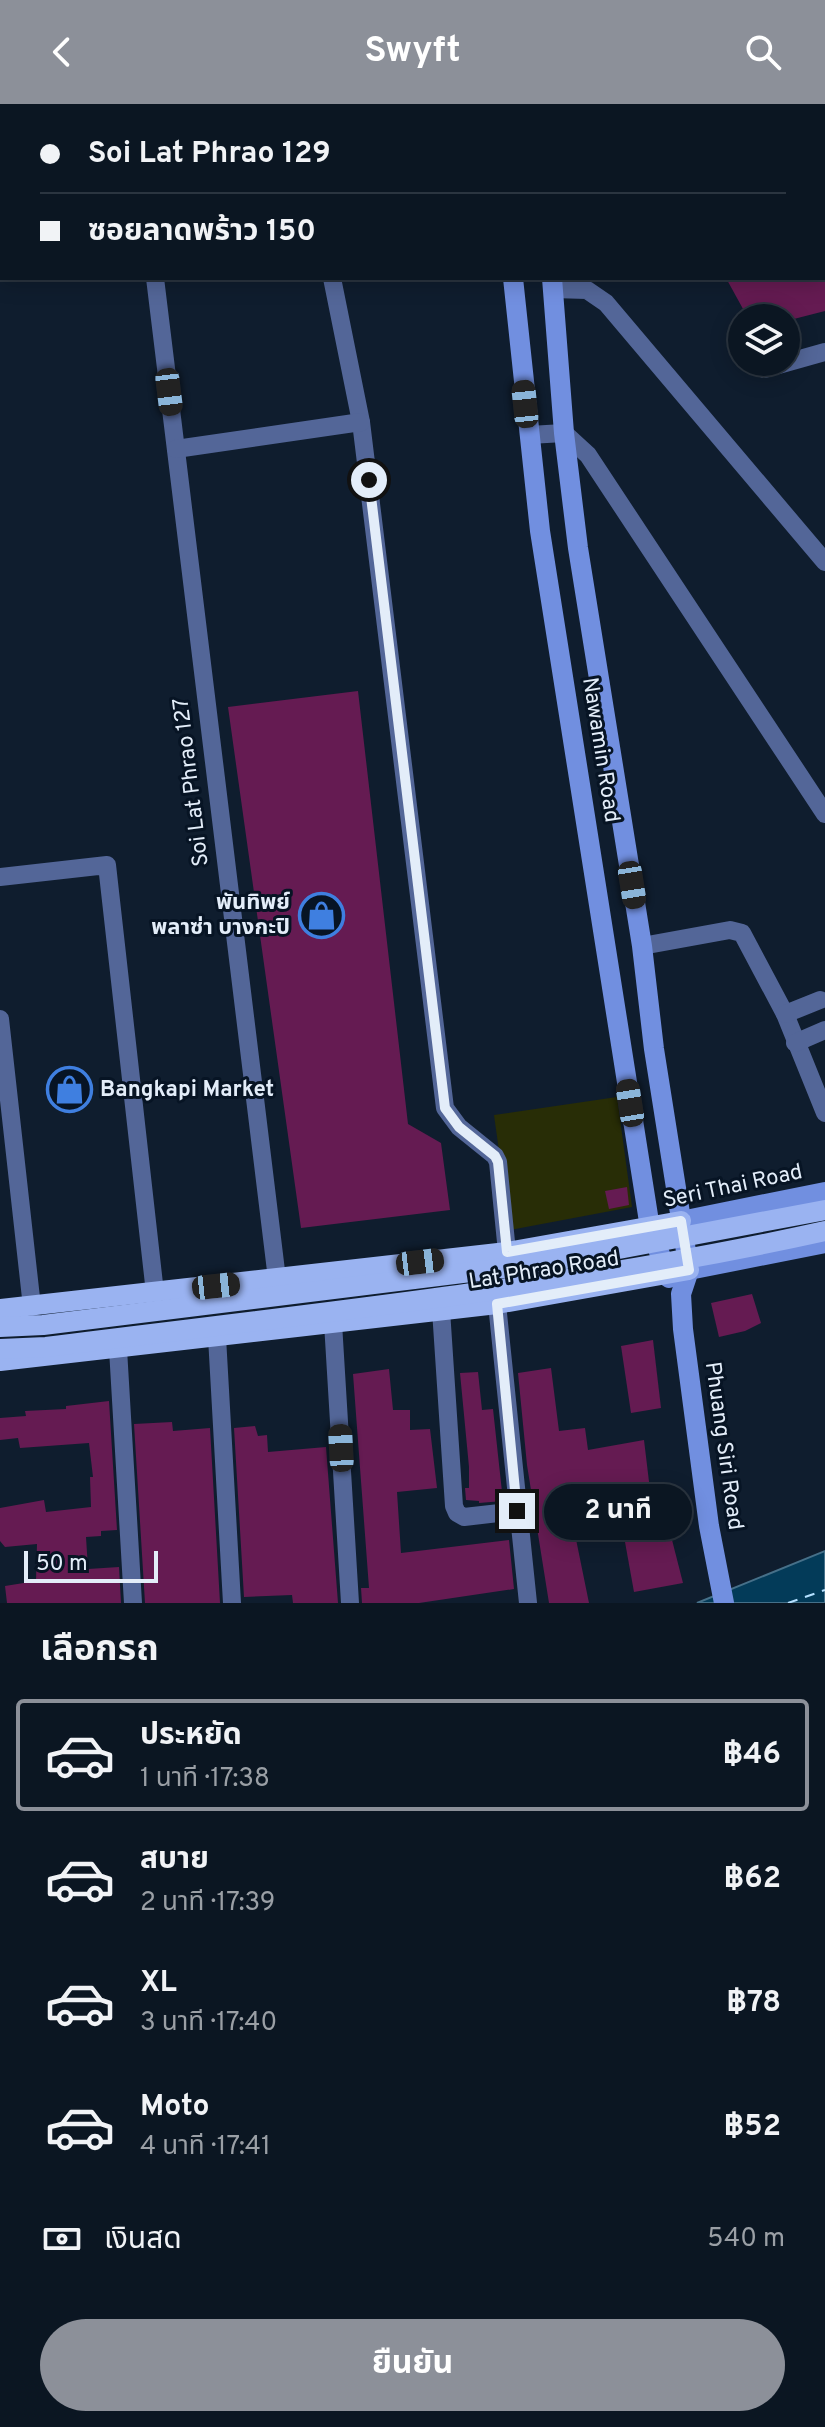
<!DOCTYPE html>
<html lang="th">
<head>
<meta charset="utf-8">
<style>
	:root { --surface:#0b1622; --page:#141f2a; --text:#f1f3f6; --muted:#9a9fa5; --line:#2b3540; --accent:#8c9099 }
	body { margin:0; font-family:Overpass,"Noto Sans Thai",sans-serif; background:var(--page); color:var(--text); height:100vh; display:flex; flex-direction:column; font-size:30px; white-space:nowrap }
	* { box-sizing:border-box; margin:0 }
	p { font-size:26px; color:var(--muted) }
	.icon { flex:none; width:44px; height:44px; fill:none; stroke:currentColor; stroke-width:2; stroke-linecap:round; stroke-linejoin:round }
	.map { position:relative; height:1499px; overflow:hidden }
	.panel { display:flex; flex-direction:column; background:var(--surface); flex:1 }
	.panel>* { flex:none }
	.hud { position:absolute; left:0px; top:0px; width:826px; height:176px; box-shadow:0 4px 20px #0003,0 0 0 2px var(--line); display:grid; align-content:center; height:176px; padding:0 40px; background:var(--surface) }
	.controls { position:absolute; left:728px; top:200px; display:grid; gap:16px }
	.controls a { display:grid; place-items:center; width:72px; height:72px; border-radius:50%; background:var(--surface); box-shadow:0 4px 20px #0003,0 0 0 2px var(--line); font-size:40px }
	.scale { position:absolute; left:24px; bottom:20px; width:134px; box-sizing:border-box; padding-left:8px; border:4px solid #e3edf9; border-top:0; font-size:22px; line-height:28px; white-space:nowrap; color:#e3edf9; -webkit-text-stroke:6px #071424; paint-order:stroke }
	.end { position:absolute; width:36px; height:36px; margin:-18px; border:10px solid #e3edf9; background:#111; box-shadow:0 0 0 4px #111 }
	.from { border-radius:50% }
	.bubble { position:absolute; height:56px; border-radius:28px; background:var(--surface); box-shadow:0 4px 20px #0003,0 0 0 2px var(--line); font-size:26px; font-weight:700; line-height:56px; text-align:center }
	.car { position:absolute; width:24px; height:48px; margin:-24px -12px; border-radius:10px; box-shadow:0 0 6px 2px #0007; background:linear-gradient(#222 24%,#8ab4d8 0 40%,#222 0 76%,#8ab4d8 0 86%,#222 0) }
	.hud b { display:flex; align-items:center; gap:28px; height:76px; font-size:30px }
	.hud b+b { border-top:2px solid var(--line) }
	.hud i { width:20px; height:20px; background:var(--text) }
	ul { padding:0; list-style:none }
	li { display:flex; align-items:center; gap:24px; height:112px; margin:0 16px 12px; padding:0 24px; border:4px solid transparent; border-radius:8px }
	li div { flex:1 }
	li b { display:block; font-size:30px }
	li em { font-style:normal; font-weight:700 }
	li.selected { border-color:var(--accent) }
	li>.icon { width:72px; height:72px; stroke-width:1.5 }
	h2 { padding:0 40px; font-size:36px; line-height:96px }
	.pay { display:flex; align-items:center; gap:20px; height:88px; padding:0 40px; font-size:30px }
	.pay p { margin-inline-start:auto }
	.cta { display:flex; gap:16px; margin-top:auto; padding:16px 40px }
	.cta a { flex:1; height:92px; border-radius:48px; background:var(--accent); color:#fff; font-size:32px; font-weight:700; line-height:92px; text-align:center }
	header { display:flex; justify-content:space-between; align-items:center; height:104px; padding:0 40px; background:var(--accent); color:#fff; font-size:36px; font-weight:700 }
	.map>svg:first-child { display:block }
</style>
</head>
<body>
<header><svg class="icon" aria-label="back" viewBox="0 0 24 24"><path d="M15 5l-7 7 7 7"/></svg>Swyft<svg class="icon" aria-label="search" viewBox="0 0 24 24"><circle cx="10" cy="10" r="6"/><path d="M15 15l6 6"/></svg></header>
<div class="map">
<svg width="825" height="1499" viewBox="0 0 825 1499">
	<rect width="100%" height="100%" fill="#0f1d2e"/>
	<polygon fill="#282d06" points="617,993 632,1103 510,1126 494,1011"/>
	<polygon fill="#033b59" stroke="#467089" stroke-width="2" points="825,1447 825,1499 697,1499"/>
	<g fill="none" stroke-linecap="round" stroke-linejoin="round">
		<polyline stroke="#b5e0ff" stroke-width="2" stroke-dasharray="10 8" stroke-linecap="butt" points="788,1499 825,1486"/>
	</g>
	<g fill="#651b52">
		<polygon points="726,174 825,174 825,207 786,217 786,214 748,214"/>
		<polygon points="358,587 408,1020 441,1039 450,1106 301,1124 228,603"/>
		<polygon points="627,1083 629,1101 609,1105 605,1087"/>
		<polygon points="752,1190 761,1219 745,1227 719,1233 711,1199"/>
		<polygon points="653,1236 661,1304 631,1309 621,1242"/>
		<polygon points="551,1264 559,1327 585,1324 588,1346 644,1336 650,1386 568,1396 589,1499 549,1499 527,1361 518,1269"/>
		<polygon points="389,1265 393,1306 410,1306 410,1326 430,1325 437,1384 397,1388 401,1449 509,1436 514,1485 419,1499 362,1499 361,1484 369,1484 353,1270"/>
		<polygon points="478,1268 482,1306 493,1305 503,1397 479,1399 479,1397 466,1396 465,1384 469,1384 469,1363 460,1269"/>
		<polygon points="109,1297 117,1426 101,1427 101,1432 86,1433 88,1465 119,1463 121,1499 7,1499 5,1482 36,1477 37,1440 5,1443 0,1437 0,1404 44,1396 46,1408 91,1403 90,1373 93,1373 89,1339 20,1344 18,1334 0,1336 0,1314 26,1312 25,1307 66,1305 66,1302"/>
		<polygon points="172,1318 173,1327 210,1324 220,1499 145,1499 134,1320"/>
		<polygon points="255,1322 258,1332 267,1331 268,1348 326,1343 338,1499 293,1499 292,1491 244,1493 234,1324"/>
		<polygon points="671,1432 683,1479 634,1488 625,1438"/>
	</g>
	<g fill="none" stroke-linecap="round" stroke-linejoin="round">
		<g stroke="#536698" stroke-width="18">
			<polyline points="134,0 135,2"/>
			<polyline points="301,0 301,2"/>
			<polyline points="824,48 825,48"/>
			<polyline points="155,174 277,1175"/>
			<polyline points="332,174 361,318 445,1004 459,1023 495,1052 498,1058 507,1148"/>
			<polyline points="553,185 587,186 606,199 825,458"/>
			<polyline points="764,265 825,248"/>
			<polyline points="529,331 564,329 588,351 825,710"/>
			<polyline points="176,345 361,318"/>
			<polyline points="0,773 107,761 155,1189"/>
			<polyline points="642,842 730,826 742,829 785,910 825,1009"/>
			<polyline points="785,910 820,896"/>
			<polyline points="0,915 32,1203"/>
			<polyline points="795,939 825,926"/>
			<polyline points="497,1200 528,1499"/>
			<polyline points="441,1206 454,1402 457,1409 464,1413 517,1407"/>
			<polyline points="333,1219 350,1499"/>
			<polyline points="217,1233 232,1499"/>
			<polyline points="118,1245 133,1499"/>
		</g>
		<g stroke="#718fe0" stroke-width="20">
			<polyline points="495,0 496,2"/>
			<polyline points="536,0 537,2"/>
			<polyline points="513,174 540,427 650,1124 669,1174"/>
			<polyline points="552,174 564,329 578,444 642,842 654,945 689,1166 681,1190 683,1225 709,1422 724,1499"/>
			<polyline points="681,1117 825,1088"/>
			<polyline points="689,1166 825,1139"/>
		</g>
		<g stroke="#9ab3f1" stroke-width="20">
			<polyline points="0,1205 507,1148 681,1117"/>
			<polyline points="0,1257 497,1200 689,1166"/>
		</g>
		<g stroke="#9ab3f1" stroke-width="20">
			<polyline points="0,1223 43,1221 544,1159 825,1106"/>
			<path d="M 0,1245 L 46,1243 C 307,1210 568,1184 825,1127"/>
		</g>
	</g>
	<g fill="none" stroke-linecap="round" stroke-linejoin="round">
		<polyline stroke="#e3edf9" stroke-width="10" points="369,376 445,1004 459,1023 495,1052 498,1058 507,1148 681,1117 689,1166 497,1200 517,1407"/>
	</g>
	<defs>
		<symbol id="shop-ring" viewBox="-11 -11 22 22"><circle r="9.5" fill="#071424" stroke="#3f7fe0" stroke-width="1.5"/><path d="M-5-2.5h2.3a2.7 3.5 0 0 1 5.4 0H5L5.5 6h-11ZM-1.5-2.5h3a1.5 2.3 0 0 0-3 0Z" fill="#3f7fe0"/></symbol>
	</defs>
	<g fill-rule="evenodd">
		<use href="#shop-ring" x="296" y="786" width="51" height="51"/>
		<use href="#shop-ring" x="44" y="960" width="51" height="51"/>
	</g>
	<g text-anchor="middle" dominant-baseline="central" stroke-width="6" stroke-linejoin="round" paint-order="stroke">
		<g font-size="22" fill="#e3edf9" stroke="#071424">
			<text transform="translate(600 646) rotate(81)">Nawamin Road</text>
			<text transform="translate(192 678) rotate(-97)">Soi Lat Phrao 127</text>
			<text transform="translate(733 1083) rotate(-12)">Seri Thai Road</text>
			<text transform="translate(544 1167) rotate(-9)">Lat Phrao Road</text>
			<text transform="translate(723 1342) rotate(82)">Phuang Siri Road</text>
		</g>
		<g font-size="22" font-weight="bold" fill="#e3edf9" stroke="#071424" text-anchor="end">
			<text x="290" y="799">พันทิพย์<tspan x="290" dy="25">พลาซ่า บางกะปิ</tspan></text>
			<text x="100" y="986" text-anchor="start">Bangkapi Market</text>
		</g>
	</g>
</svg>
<div class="controls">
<a><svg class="icon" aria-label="layers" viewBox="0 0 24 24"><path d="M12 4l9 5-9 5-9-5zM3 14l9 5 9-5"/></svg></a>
</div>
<div class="scale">50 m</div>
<i class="end from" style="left:369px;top:376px"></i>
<i class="end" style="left:517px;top:1407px"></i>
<div class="bubble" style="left:544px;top:1380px;width:148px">2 นาที</div>
<i class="car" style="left:169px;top:288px;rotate:173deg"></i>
<i class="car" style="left:525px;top:300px;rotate:354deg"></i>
<i class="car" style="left:632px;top:781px;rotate:171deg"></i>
<i class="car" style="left:630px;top:999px;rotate:351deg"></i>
<i class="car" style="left:420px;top:1158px;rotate:83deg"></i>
<i class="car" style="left:216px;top:1182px;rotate:84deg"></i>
<i class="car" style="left:341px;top:1344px;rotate:357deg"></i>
<div class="hud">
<b><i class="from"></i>Soi Lat Phrao 129</b>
<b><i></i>ซอยลาดพร้าว 150</b>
</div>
</div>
<section class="panel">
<h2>เลือกรถ</h2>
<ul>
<li class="selected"><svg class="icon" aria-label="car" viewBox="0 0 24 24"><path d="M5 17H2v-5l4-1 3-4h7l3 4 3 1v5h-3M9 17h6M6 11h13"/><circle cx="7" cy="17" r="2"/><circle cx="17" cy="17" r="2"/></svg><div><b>ประหยัด</b><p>1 นาที · 17:38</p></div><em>฿46</em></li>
<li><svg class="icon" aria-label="car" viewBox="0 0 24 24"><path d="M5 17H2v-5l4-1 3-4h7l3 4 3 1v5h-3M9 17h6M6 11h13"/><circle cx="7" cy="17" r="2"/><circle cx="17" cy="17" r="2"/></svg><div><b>สบาย</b><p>2 นาที · 17:39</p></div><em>฿62</em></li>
<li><svg class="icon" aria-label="car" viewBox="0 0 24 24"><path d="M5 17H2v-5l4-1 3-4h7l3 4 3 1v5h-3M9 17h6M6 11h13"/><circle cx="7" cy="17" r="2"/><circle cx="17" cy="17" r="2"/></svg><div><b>XL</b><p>3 นาที · 17:40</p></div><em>฿78</em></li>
<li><svg class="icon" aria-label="car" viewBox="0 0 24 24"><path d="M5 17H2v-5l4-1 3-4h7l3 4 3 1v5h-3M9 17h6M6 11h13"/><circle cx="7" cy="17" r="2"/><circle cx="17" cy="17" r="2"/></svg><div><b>Moto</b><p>4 นาที · 17:41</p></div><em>฿52</em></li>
</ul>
<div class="pay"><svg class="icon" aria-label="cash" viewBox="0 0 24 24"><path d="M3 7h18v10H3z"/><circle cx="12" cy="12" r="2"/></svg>เงินสด<p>540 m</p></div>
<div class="cta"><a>ยืนยัน</a></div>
</section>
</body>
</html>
